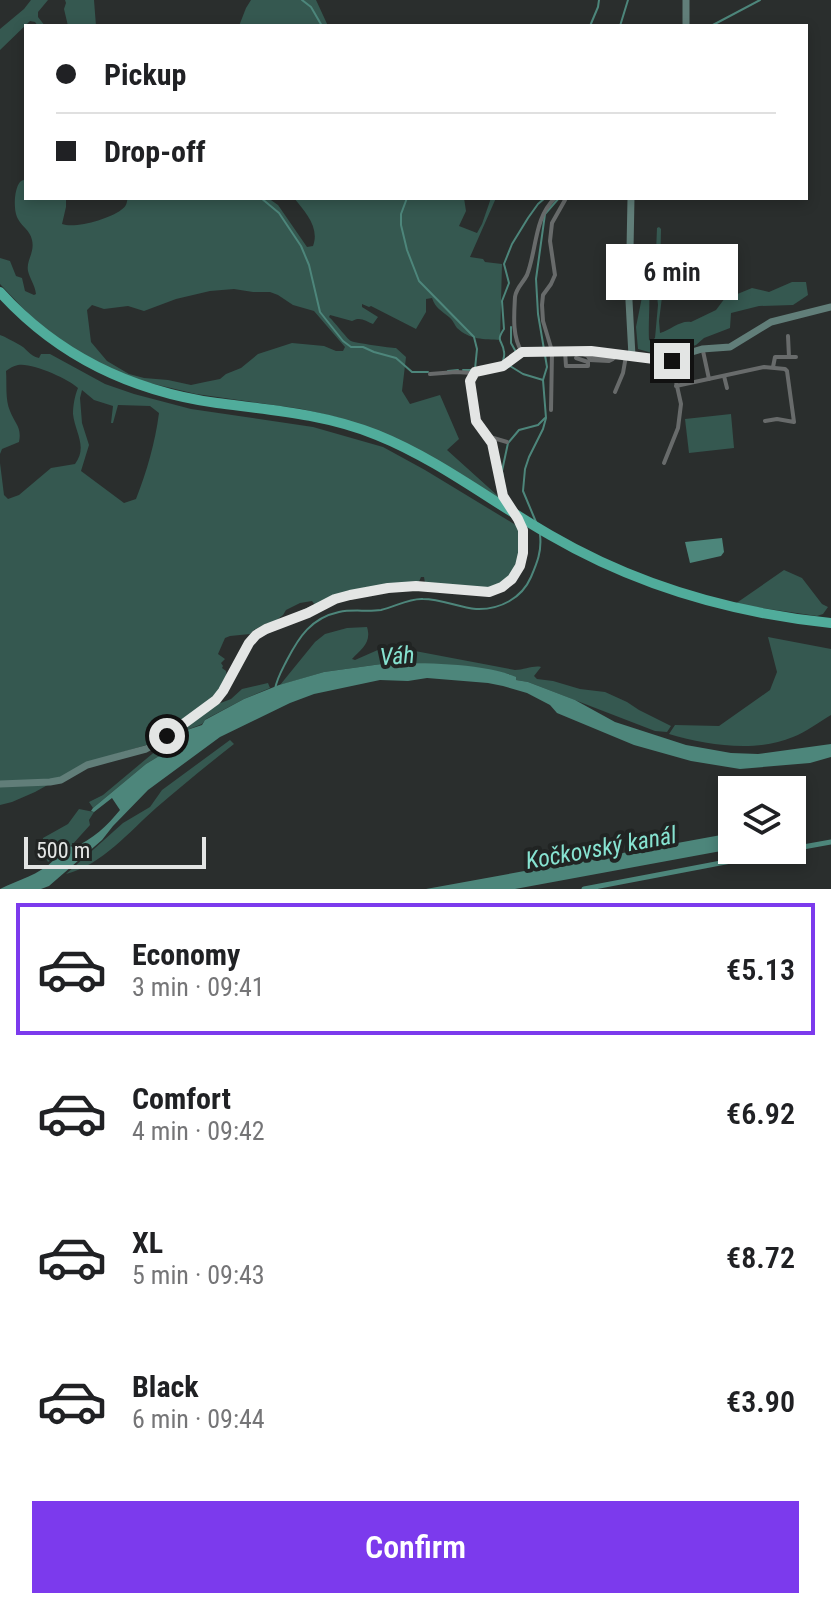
<!DOCTYPE html>
<html lang="en">
<head>
<meta charset="utf-8">
<style>
	:root { --surface:#fff; --page:#f6f6f6; --text:#202124; --muted:#757577; --line:#e0e0e0; --accent:#7c3aed }
	body { margin:0; font-family:"Roboto Condensed",sans-serif; background:var(--page); color:var(--text); height:100vh; display:flex; flex-direction:column; font-size:30px; white-space:nowrap }
	* { box-sizing:border-box; margin:0 }
	p { font-size:26px; color:var(--muted) }
	.icon { flex:none; width:44px; height:44px; fill:none; stroke:currentColor; stroke-width:2; stroke-linecap:round; stroke-linejoin:round }
	.map { position:relative; height:889px; overflow:hidden }
	.side { display:flex; flex-direction:column; background:var(--surface); flex:1 }
	.side>* { flex:none }
	.guide { position:absolute; left:24px; top:24px; width:784px; height:176px; border-radius:0px; box-shadow:0 4px 12px #0003; display:grid; align-content:center; height:176px; padding:0 32px; background:var(--surface) }
	.tools { position:absolute; left:718px; top:776px; display:grid; gap:16px }
	.tools a { display:grid; place-items:center; width:88px; height:88px; border-radius:0px; background:var(--surface); box-shadow:0 4px 12px #0003; font-size:40px }
	.scale { position:absolute; left:24px; bottom:20px; width:182px; box-sizing:border-box; padding-left:8px; border:4px solid #e3e5e4; border-top:0; font-size:22px; line-height:28px; white-space:nowrap; color:#e3e5e4; -webkit-text-stroke:6px #212423; paint-order:stroke }
	.end { position:absolute; width:36px; height:36px; margin:-18px; border:10px solid #e3e5e4; background:#111; box-shadow:0 0 0 4px #111 }
	.from { border-radius:50% }
	.bubble { position:absolute; height:56px; border-radius:0px; background:var(--surface); box-shadow:0 4px 12px #0003; font-size:26px; font-weight:600; line-height:56px; text-align:center }
	.guide b { display:flex; align-items:center; gap:28px; height:76px; font-size:30px }
	.guide b+b { border-top:2px solid var(--line) }
	.guide i { width:20px; height:20px; background:var(--text) }
	ul { padding:14px 0 0; list-style:none }
	li { display:flex; align-items:center; gap:24px; height:132px; margin:0 16px 12px; padding:0 16px; border:4px solid transparent; border-radius:0px }
	li div { flex:1 }
	li b { display:block; font-size:30px }
	li em { font-style:normal; font-weight:600 }
	li.selected { border-color:var(--accent) }
	li>.icon { width:72px; height:72px; stroke-width:1.5 }
	.primary-button { display:flex; gap:16px; margin-top:auto; padding:16px 32px }
	.primary-button a { flex:1; height:92px; border-radius:0px; background:var(--accent); color:#fff; font-size:32px; font-weight:600; line-height:92px; text-align:center }
	.map>svg:first-child { display:block }
</style>
</head>
<body>
<div class="map">
<svg width="831" height="889" viewBox="0 0 831 889">
	<rect width="100%" height="100%" fill="#2a2e2d"/>
	<g fill="#355850" fill-rule="evenodd">
		<polygon points="31,0 48,0 38,12 38,17 45,26 38,26 35,22 30,21 0,50 0,29 24,9"/>
		<polygon points="65,0 94,0 96,26 68,26 64,9 66,3"/>
		<polygon points="251,0 316,0 328,26 239,26 246,8"/>
		<path d="M 26,179 L 26,198 L 66,198 L 66,207 L 62,224 C 75,229 109,219 121,210 C 127,206 126,204 128,198 L 268,198 L 278,205 L 307,247 L 313,246 C 320,227 305,212 294,198 L 464,198 L 466,211 L 459,226 L 477,233 L 482,224 L 491,198 L 496,198 L 470,257 L 483,259 L 485,262 L 502,264 L 500,340 C 484,339 470,340 457,328 C 454,324 453,320 449,317 C 441,310 436,309 432,298 L 426,299 L 426,312 L 416,329 L 371,306 L 369,307 L 362,304 L 362,307 L 378,317 L 373,324 C 366,321 360,316 352,321 L 330,315 L 329,317 C 334,321 347,339 351,341 C 356,343 390,348 396,348 L 406,357 L 402,391 L 410,404 L 440,395 L 459,439 L 447,450 L 498,496 L 497,498 L 340,418 L 302,409 L 196,394 L 133,379 L 81,355 L 35,321 L 0,284 L 0,258 L 10,261 L 16,276 L 22,278 L 25,291 L 34,295 L 36,294 C 35,285 30,279 28,271 C 26,260 35,253 32,240 C 30,230 22,227 18,219 C 13,211 14,189 20,182 C 22,180 24,180 26,179 ZM 234,289 L 253,292 L 270,292 L 278,295 L 293,305 L 314,311 L 345,347 L 343,351 L 336,351 L 324,346 L 292,343 L 258,354 L 241,368 L 226,374 L 220,379 L 205,382 L 191,385 L 168,380 L 144,378 L 129,374 L 107,361 L 91,342 L 87,310 L 92,305 L 104,309 L 128,306 L 144,311 L 176,299 L 210,291 Z"/>
		<path d="M 659,227 L 661,229 L 660,276 L 662,297 L 659,321 L 660,333 C 671,330 680,320 691,322 L 716,310 L 728,294 L 735,295 L 752,288 L 769,292 L 792,282 L 806,282 L 808,295 L 793,305 L 759,306 L 731,313 L 730,328 L 704,338 L 696,345 L 663,356 L 638,349 L 636,327 L 643,292 L 642,275 L 648,278 C 651,300 648,317 649,340 L 651,341 L 655,338 L 658,305 L 655,277 L 657,228 Z"/>
		<path d="M 0,335 C 6,337 12,341 18,344 C 27,348 29,356 39,358 L 41,354 L 50,354 L 105,384 L 134,394 L 191,409 L 313,427 L 383,447 L 425,470 L 519,527 L 523,546 L 513,577 L 491,589 L 425,583 L 424,577 L 421,577 L 418,584 L 315,605 L 312,601 L 300,603 L 286,610 L 283,615 L 273,623 L 267,623 L 254,630 L 250,634 L 230,636 L 225,638 L 218,654 L 225,659 L 221,663 L 223,666 L 222,668 L 226,671 L 227,678 L 216,699 L 153,743 L 89,762 L 35,792 L 12,802 L 0,805 L 0,463 L 4,495 L 8,499 L 19,495 L 51,468 L 75,464 C 88,447 75,432 73,414 C 73,405 75,395 78,388 C 69,379 31,362 18,365 C 13,366 10,368 6,371 C 7,383 5,400 10,411 C 15,424 22,427 19,442 L 2,449 L 0,454 ZM 82,390 L 94,400 L 113,406 L 111,423 L 113,423 L 118,405 L 150,406 L 159,413 C 155,443 147,471 136,499 L 124,503 L 81,471 L 89,445 L 82,423 L 80,398 Z"/>
		<polygon points="731,414 734,448 689,453 685,419"/>
		<polygon points="784,570 802,578 822,604 828,607 823,614 817,616 735,604"/>
		<path d="M 367,627 C 372,643 361,649 352,659 L 355,660 L 380,649 L 415,651 L 515,670 C 524,670 534,665 541,667 L 534,676 L 537,679 L 553,681 L 580,689 L 605,692 L 627,702 L 639,710 L 671,726 L 667,732 L 655,731 L 528,682 L 516,680 L 509,674 L 478,668 L 434,664 L 389,663 L 324,672 L 280,685 L 315,642 L 325,634 L 347,628 Z"/>
		<path d="M 768,637 L 831,649 L 831,715 C 819,722 806,732 793,737 C 755,753 707,745 669,734 L 675,725 L 719,726 L 770,690 L 777,672 Z"/>
		<polygon points="268,683 270,688 244,699 206,719 202,724 187,730 169,750 146,764 93,808 89,802 103,795 176,734 218,704 231,699 242,689"/>
		<path d="M 230,740 L 234,744 C 207,765 182,786 156,808 C 130,831 102,865 66,874 L 123,823 L 150,807 L 162,790 Z"/>
		<polygon points="79,809 94,812 89,820 90,825 71,846 48,862 42,851 43,838 68,824"/>
	</g>
	<g fill="#4d867b">
		<polygon points="722,538 724,552 721,556 690,563 685,542"/>
		<path d="M 389,663 C 424,663 485,663 516,677 L 516,680 L 528,682 L 575,700 L 615,722 L 686,745 L 731,753 L 758,754 L 831,744 L 831,757 L 810,763 L 740,769 L 691,761 L 634,745 L 557,713 L 550,705 L 527,693 L 503,686 L 488,683 L 427,678 L 408,681 L 380,680 L 314,694 L 290,703 L 220,737 L 148,790 L 113,826 L 102,840 L 49,886 L 41,889 L 0,889 C 18,880 39,875 54,860 L 53,858 L 71,846 L 73,848 C 93,839 107,826 120,810 L 112,798 L 94,812 L 91,811 L 93,808 L 146,764 L 169,750 L 187,730 L 202,725 L 205,720 L 244,699 L 279,685 L 324,672 Z"/>
		<polygon points="732,833 732,849 515,889 426,889"/>
	</g>
	<g fill="none" stroke-linecap="round" stroke-linejoin="round">
		<g stroke="#4d867b" stroke-width="2">
			<polyline points="302,0 311,7 322,26"/>
			<polyline points="590,26 598,7 599,0"/>
			<polyline points="620,26 628,0"/>
			<polyline points="711,26 760,0"/>
			<polyline points="261,198 279,213 301,246 309,265 320,312 343,341 351,347 363,347 374,352 396,358 412,372 428,372"/>
			<polyline points="407,198 401,214 401,225 407,250 419,281 474,337 477,349 475,369"/>
			<polyline points="511,327 511,343 516,352"/>
			<path d="M 503,362 C 503,359 505,356 504,352 C 503,340 495,342 504,329 L 502,301 L 509,283 L 504,264 L 512,244 L 528,218 L 538,204 L 545,198"/>
			<polyline points="505,368 510,366 523,374 543,380"/>
			<polyline points="463,370 473,370"/>
			<polyline points="448,371 458,370"/>
			<polyline points="504,486 502,471 508,443 519,430 538,425 545,418"/>
			<polyline points="536,522 523,491 525,469 529,457 543,429 546,418 543,380 547,367 538,314 536,279 545,214 559,198"/>
			<path d="M 275,689 C 277,678 282,670 287,660 C 299,637 311,618 339,612 C 353,609 367,612 381,610 C 395,607 409,598 423,599 C 441,599 458,607 476,609 C 500,610 522,598 531,577 C 537,563 542,551 540,535"/>
			<polyline points="162,745 166,752"/>
		</g>
		<g stroke="#4d867b" stroke-width="5">
			<polyline points="792,849 831,842"/>
			<polyline points="584,889 789,850"/>
		</g>
		<g stroke="#686b6b" stroke-width="4">
			<polyline points="788,336 789,357"/>
			<polyline points="565,351 566,366 588,366 588,362 576,358"/>
			<polyline points="703,351 709,379"/>
			<path d="M 522,352 C 512,337 514,315 515,297 C 516,288 523,283 527,275 C 537,249 534,218 555,198"/>
			<path d="M 579,352 C 589,358 609,360 620,356"/>
			<polyline points="588,356 590,360 609,361 613,359"/>
			<polyline points="773,367 775,357 796,357"/>
			<polyline points="430,374 456,372 473,373"/>
			<polyline points="724,376 727,388"/>
			<polyline points="676,386 764,367 785,369 787,371 794,422 777,419 765,421"/>
			<polyline points="615,392 623,373 626,356"/>
			<polyline points="551,410 552,351 543,321 542,305 543,295 551,284 555,275 550,241 552,223 565,200"/>
			<polyline points="490,437 507,442"/>
			<polyline points="664,463 678,428 681,404 671,359"/>
		</g>
		<g stroke="#617e79" stroke-width="7">
			<polyline points="686,0 686,26"/>
			<polyline points="631,198 629,301 632,356"/>
			<path d="M 0,784 L 50,782 L 61,780 L 87,765 L 146,749 L 161,741 L 216,700 C 232,680 238,653 256,635 L 335,599 L 350,595 L 388,588 L 420,586 L 489,592 L 502,587 L 512,579 L 521,562 L 524,548 L 523,534 L 520,522 L 503,496 L 492,443 L 476,421 L 470,381 L 475,372 L 503,366 L 522,352 L 591,351 L 654,359 L 669,359 L 702,349 L 730,347 L 771,322 L 831,307"/>
		</g>
		<path stroke="#50ac9b" stroke-width="10" d="M 0,292 C 58,356 132,391 217,403 C 271,410 325,414 377,435 C 439,460 492,502 550,535 C 636,585 732,613 831,623"/>
	</g>
	<g fill="none" stroke-linecap="round" stroke-linejoin="round">
		<polyline stroke="#e3e5e4" stroke-width="10" points="167,736 216,700 223,691 249,643 256,635 266,629 308,613 335,599 350,595 388,588 416,586 489,592 502,587 512,579 520,566 523,553 523,530 518,519 503,496 492,443 476,421 470,381 475,372 503,366 522,352 591,351 654,359 671,359 672,361"/>
	</g>
	<g text-anchor="middle" dominant-baseline="central" stroke-width="8" stroke-linejoin="round" paint-order="stroke">
		<g font-size="24" font-style="italic" fill="#87e3d1" stroke="#212423">
			<text transform="translate(397 656) rotate(-4)">Váh</text>
			<text transform="translate(601 848) rotate(-10)">Kočkovský kanál</text>
		</g>
	</g>
</svg>
<div class="tools">
<a><svg class="icon" aria-label="layers" viewBox="0 0 24 24"><path d="M12 4l9 5-9 5-9-5zM3 14l9 5 9-5"/></svg></a>
</div>
<div class="scale">500 m</div>
<i class="end from" style="left:167px;top:736px"></i>
<i class="end" style="left:672px;top:361px"></i>
<div class="bubble" style="left:606px;top:244px;width:132px">6 min</div>
<div class="guide">
<b><i class="from"></i>Pickup</b>
<b><i></i>Drop-off</b>
</div>
</div>
<section class="side">
<ul>
<li class="selected"><svg class="icon" aria-label="car" viewBox="0 0 24 24"><path d="M5 17H2v-5l4-1 3-4h7l3 4 3 1v5h-3M9 17h6M6 11h13"/><circle cx="7" cy="17" r="2"/><circle cx="17" cy="17" r="2"/></svg><div><b>Economy</b><p>3 min · 09:41</p></div><em>€5.13</em></li>
<li><svg class="icon" aria-label="car" viewBox="0 0 24 24"><path d="M5 17H2v-5l4-1 3-4h7l3 4 3 1v5h-3M9 17h6M6 11h13"/><circle cx="7" cy="17" r="2"/><circle cx="17" cy="17" r="2"/></svg><div><b>Comfort</b><p>4 min · 09:42</p></div><em>€6.92</em></li>
<li><svg class="icon" aria-label="car" viewBox="0 0 24 24"><path d="M5 17H2v-5l4-1 3-4h7l3 4 3 1v5h-3M9 17h6M6 11h13"/><circle cx="7" cy="17" r="2"/><circle cx="17" cy="17" r="2"/></svg><div><b>XL</b><p>5 min · 09:43</p></div><em>€8.72</em></li>
<li><svg class="icon" aria-label="car" viewBox="0 0 24 24"><path d="M5 17H2v-5l4-1 3-4h7l3 4 3 1v5h-3M9 17h6M6 11h13"/><circle cx="7" cy="17" r="2"/><circle cx="17" cy="17" r="2"/></svg><div><b>Black</b><p>6 min · 09:44</p></div><em>€3.90</em></li>
</ul>
<div class="primary-button"><a>Confirm</a></div>
</section>
</body>
</html>
